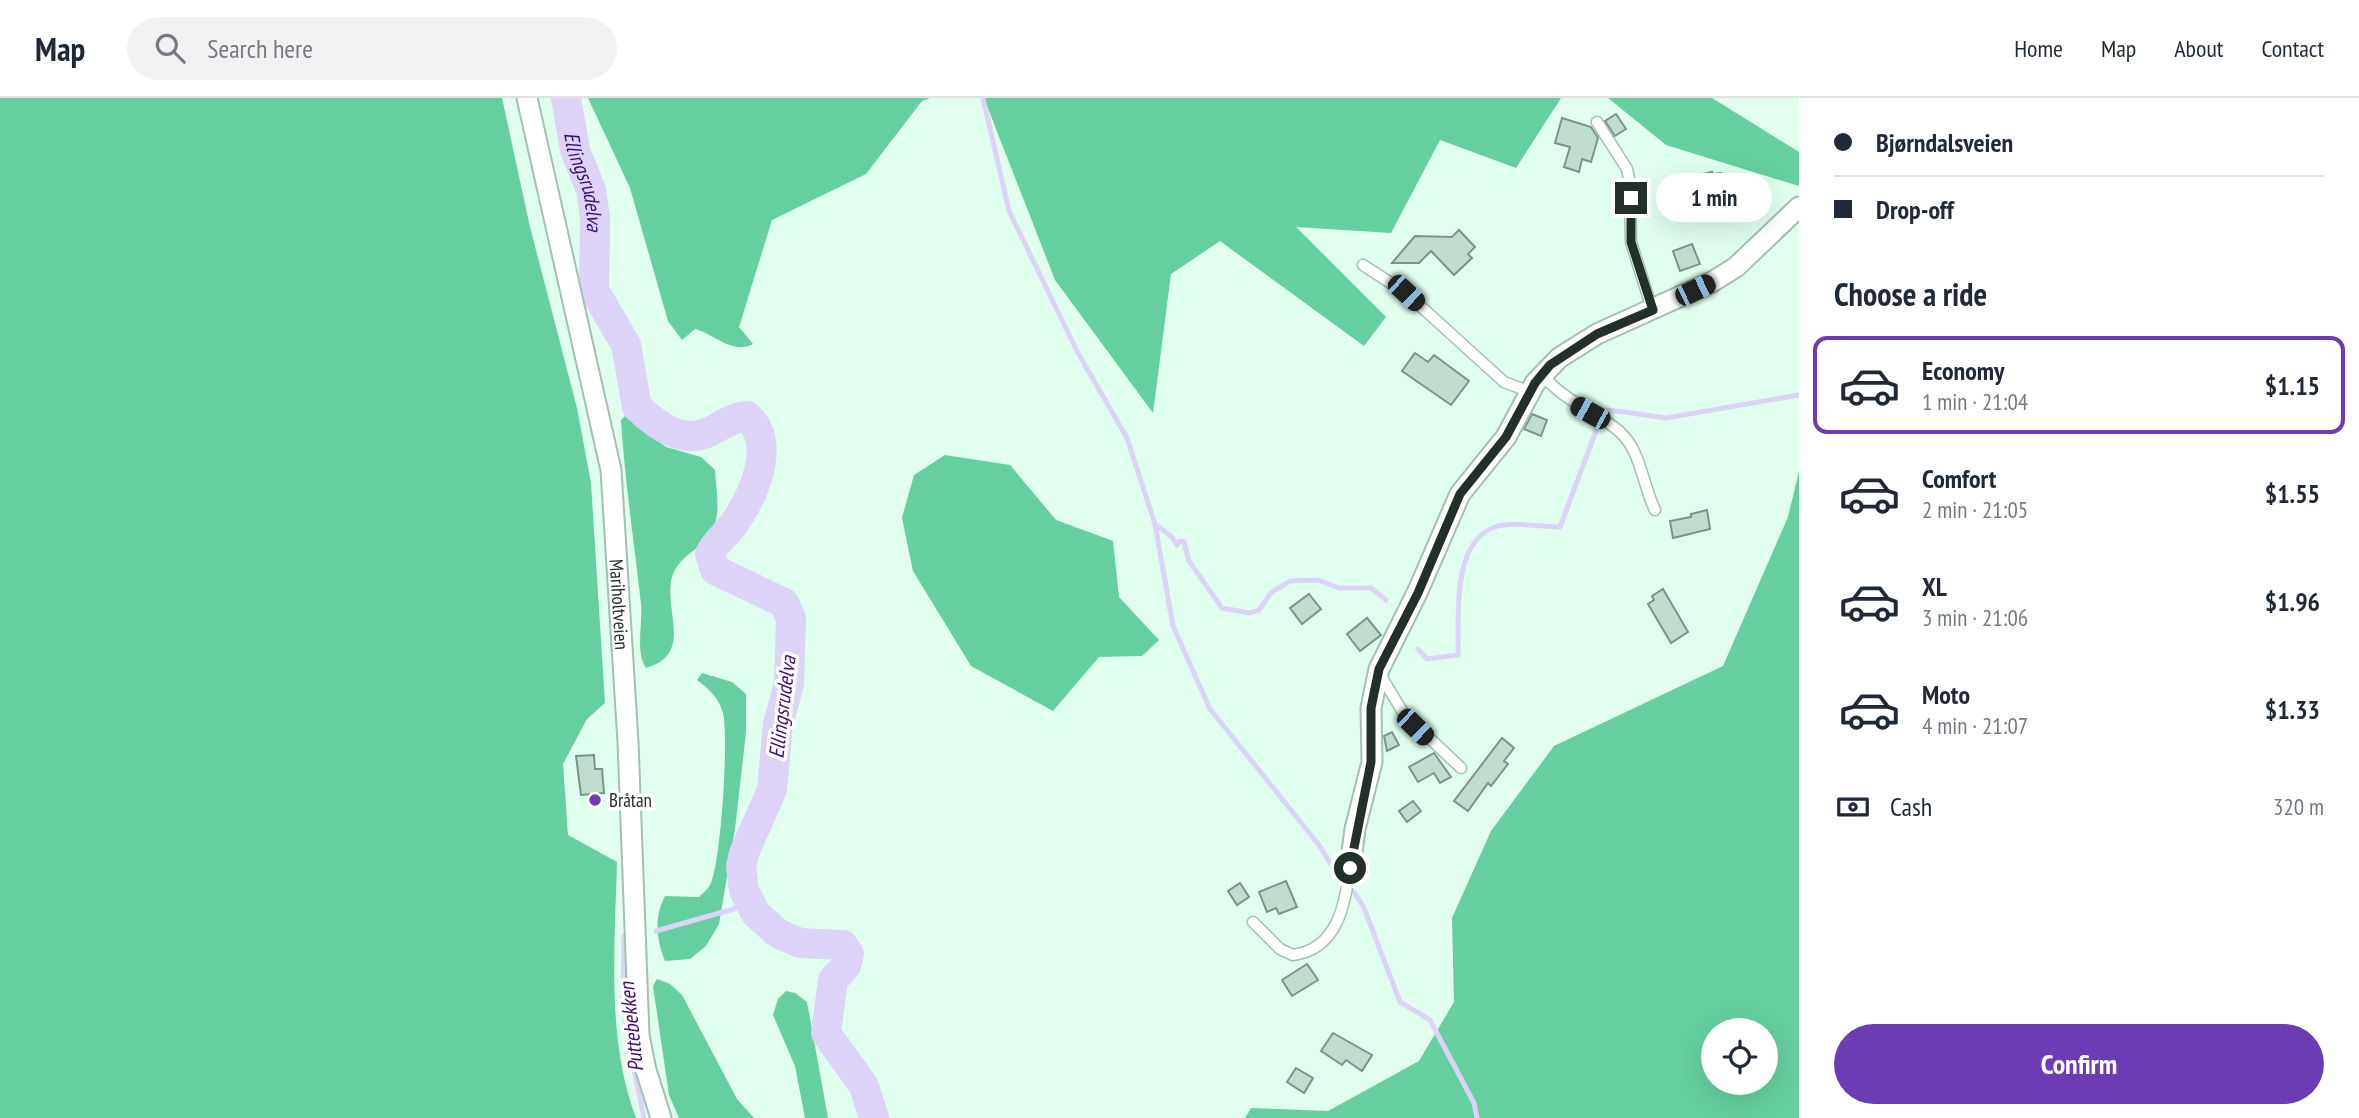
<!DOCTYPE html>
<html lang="en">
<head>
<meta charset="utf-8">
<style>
	:root { --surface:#fff; --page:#f2f2f3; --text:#1f2937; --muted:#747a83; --line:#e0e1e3; --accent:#6b3cb4 }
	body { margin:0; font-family:"PT Sans Narrow",sans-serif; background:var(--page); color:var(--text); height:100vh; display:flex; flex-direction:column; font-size:26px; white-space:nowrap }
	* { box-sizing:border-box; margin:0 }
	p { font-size:23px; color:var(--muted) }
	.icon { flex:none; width:38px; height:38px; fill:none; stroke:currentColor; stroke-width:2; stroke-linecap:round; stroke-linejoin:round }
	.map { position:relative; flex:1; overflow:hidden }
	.drawer { display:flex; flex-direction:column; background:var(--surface); width:560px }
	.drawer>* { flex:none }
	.top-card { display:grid; align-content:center; height:154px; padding:0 35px; background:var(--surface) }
	.tools { position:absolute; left:1701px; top:920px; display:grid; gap:14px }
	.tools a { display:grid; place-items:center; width:77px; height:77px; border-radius:50%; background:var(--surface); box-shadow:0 7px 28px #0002; font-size:35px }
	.end { position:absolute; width:32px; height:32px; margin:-16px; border:9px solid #232f29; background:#fff; box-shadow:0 0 0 4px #fff }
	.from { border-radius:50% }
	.bubble { position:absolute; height:49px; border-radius:24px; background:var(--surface); box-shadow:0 7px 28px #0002; font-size:23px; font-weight:700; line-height:49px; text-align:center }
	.car { position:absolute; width:21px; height:42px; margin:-21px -10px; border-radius:9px; box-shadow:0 0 5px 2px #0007; background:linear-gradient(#222 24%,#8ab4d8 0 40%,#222 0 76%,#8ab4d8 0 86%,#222 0) }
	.top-card b { display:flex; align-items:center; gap:24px; height:66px; font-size:26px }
	.top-card b+b { border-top:2px solid var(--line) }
	.top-card i { width:18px; height:18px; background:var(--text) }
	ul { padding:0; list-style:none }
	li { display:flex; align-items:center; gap:21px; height:98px; margin:0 14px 10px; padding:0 21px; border:4px solid transparent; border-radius:14px }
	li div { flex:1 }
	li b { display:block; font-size:26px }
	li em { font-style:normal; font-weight:700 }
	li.selected { border-color:var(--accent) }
	li>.icon { width:63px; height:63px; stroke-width:1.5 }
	h2 { padding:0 35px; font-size:32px; line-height:84px }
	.pay { display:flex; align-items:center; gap:18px; height:77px; padding:0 35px; font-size:26px }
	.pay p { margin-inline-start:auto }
	.primary-button { display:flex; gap:14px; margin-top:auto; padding:14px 35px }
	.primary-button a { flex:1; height:80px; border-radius:42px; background:var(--accent); color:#fff; font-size:28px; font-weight:700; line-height:80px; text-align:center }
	header { display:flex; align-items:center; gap:42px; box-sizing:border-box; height:98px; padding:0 35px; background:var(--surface); border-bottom:2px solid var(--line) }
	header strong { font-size:33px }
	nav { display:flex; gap:38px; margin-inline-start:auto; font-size:24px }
	.search { width:490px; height:63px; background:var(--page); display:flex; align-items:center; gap:18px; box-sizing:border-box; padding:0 24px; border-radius:38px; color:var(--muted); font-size:26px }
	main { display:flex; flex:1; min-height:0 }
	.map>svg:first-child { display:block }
</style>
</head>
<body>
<header>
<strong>Map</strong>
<div class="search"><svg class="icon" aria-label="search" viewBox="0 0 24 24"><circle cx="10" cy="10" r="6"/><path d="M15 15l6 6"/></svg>Search here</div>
<nav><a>Home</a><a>Map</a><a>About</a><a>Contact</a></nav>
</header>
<main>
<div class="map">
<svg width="1799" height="1020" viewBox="0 0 1799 1020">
	<rect width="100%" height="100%" fill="#e1ffef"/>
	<g fill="#65cf9f" fill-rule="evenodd">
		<path d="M 0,0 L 502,0 L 530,129 L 577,310 L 591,385 L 605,605 L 587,621 L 563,666 L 568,737 L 617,764 C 615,847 606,941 636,1020 L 0,1020 Z"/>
		<path d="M 588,0 L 930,0 L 922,3 L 866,76 L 772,122 L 739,229 L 753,246 C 732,257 715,236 695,231 L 682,242 L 668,223 L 630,90 Z"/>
		<polygon points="984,0 1561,0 1516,70 1440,42 1391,135 1296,129 1386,219 1364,248 1220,143 1171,176 1153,315 1055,182"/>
		<polygon points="1608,0 1712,0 1799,54 1799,88 1666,47"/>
		<path d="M 625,318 L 666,349 L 701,359 L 715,372 C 716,392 722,420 710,437 C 699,452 681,457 673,476 C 661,509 696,556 646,570 C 635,554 643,525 641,506 C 634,444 625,384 621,322 Z"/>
		<polygon points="945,357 1010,367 1056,422 1113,443 1119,499 1159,542 1142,558 1099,559 1053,613 971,568 913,473 902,420 914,377"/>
		<path d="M 1799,373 L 1799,1020 L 1245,1020 L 1251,1010 L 1328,1013 L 1419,963 L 1454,904 L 1452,820 L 1491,733 L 1554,648 L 1723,568 L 1788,419 ZM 1713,933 L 1766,933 L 1766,985 L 1713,985 Z"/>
		<path d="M 702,575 L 732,584 L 746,596 L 746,634 L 735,731 L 719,826 L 706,848 L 690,861 L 665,863 C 656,841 654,819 665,798 L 699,799 C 702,796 708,791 710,787 C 721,767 729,638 723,615 C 719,600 709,591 697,582 Z"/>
		<polygon points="657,881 670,886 682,897 737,1001 754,1020 679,1020 669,997 653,888"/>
		<polygon points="786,893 795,895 807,904 828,1020 805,1020 795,968 773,917 778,901"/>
	</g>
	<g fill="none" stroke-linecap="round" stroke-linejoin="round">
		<g stroke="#dcd3f6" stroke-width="5">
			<polyline points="983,0 1009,113 1078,255 1127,340 1155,426 1173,528 1210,611 1319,747 1337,776"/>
			<polyline points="1609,312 1666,320 1799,297"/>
			<polyline points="1155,426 1172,439 1177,447 1180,443 1184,444 1189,463 1222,510 1250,515 1259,512 1271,495 1290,483 1318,482 1339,490 1371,490 1386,502"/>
			<path d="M 1418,551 L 1427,561 L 1458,557 C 1459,520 1451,444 1495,429 C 1512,423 1540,429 1560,429 L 1596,333"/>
			<polyline points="1354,794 1364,810 1400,904 1430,922 1474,1005 1477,1020"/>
			<polyline points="656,833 751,806"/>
			<polyline points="624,838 623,900 628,942 644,1020"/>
		</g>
		<path stroke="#dcd3f6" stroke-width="30" id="s1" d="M 566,0 L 575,52 L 591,92 L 595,120 L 594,192 L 626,247 L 637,309 C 656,327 683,348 711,333 C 723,327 733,319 747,318 C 778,346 753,399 733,427 C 725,438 715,444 710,456 L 715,472 L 784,505 L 791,520 L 789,586 L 778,626 L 772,692 L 744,755 L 741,769 L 744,792 L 756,816 L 779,836 L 800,845 L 843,847 L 849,856 L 846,868 L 833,882 L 826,935 L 864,988 L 874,1020"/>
	</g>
	<g fill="#c0dece" stroke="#7a9587" stroke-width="2">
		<polygon points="1616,16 1626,31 1615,38 1605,23"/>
		<polygon points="1562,20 1591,29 1598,40 1591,64 1582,61 1579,74 1564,69 1570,49 1555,45"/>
		<polygon points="1712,74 1712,76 1721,75 1725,94 1717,96 1717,100 1694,105 1688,79"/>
		<polygon points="1459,132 1475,149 1468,156 1472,160 1454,177 1431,153 1419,165 1392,165 1415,138 1452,139"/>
		<polygon points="1692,146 1700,166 1680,173 1673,153"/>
		<polygon points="1415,255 1428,264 1434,257 1469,283 1451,307 1402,273"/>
		<polygon points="1532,316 1547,322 1541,338 1524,331"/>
		<polygon points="1707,412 1710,431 1673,440 1670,423 1691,419 1691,416"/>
		<polygon points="1663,491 1688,534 1671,545 1648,506 1654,502 1652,498"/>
		<polygon points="1309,496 1321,511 1302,526 1290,510"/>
		<polygon points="1367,520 1381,537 1360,553 1347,536"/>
		<polygon points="1392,634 1399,647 1387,653 1384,638"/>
		<polygon points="1502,640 1514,650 1504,663 1508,666 1491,688 1488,685 1468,713 1454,703"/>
		<polygon points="1434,655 1451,679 1440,685 1434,675 1418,684 1409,669"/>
		<polygon points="594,657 595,671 602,671 604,695 581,697 576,658"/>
		<polygon points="1413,703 1421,713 1407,724 1399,713"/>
		<polygon points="1286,783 1297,809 1279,816 1276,810 1267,814 1259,794"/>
		<polygon points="1240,785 1249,799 1237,807 1228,793"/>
		<polygon points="1307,866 1318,882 1292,898 1282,882"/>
		<polygon points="1333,935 1372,957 1362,973 1346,962 1342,967 1321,953"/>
		<polygon points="1296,970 1313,980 1304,995 1287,984"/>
	</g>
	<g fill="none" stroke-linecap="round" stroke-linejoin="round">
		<defs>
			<g id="service">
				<polyline points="1597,24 1627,71 1630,85 1631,144 1652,211"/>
				<polyline points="1363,167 1406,195 1504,284 1530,294"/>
				<path d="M 1542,276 C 1564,304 1595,312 1620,334 C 1641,353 1643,388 1655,412"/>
				<polyline points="1381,578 1404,616 1461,670"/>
				<path d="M 1253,824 L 1280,851 L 1293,857 C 1337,851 1345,808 1350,770"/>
			</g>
			<g id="minor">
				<path id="s2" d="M 527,0 L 611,372 L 628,644 L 639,937 L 646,972 L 661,1020"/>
				<polyline points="1350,770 1355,731 1372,664 1371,610 1379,571 1417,495 1460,396 1506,339 1535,285 1559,260 1597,236 1712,184 1736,169 1799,109"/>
			</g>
		</defs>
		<use href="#service" stroke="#a3c0b0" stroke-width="13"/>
		<use href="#minor" stroke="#a3c0b0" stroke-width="23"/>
		<use href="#service" stroke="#fff" stroke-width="10"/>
		<use href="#minor" stroke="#fff" stroke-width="19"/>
	</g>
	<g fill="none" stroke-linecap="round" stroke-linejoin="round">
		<polyline stroke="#232f29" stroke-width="9" points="1350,770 1371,664 1371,610 1379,571 1418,495 1460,396 1506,339 1535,285 1550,267 1597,236 1653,212 1631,144 1631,100"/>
	</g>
	<circle fill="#6b3cb4" stroke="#fff" stroke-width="2.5" cx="595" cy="702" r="7"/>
	<g text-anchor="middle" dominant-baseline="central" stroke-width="7" stroke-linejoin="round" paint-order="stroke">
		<g font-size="19" fill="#232f29" stroke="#fff">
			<text stroke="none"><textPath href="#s2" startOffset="516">Mariholtveien</textPath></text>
		</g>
		<g font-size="19" fill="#232f29" stroke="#fff" text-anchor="start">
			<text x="609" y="702">Bråtan</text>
		</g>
		<g font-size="21" font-style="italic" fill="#3c0f71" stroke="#fff">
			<text stroke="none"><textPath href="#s1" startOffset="86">Ellingsrudelva</textPath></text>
			<text transform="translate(782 609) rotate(-83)">Ellingsrudelva</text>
			<text transform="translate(631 929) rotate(-96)">Puttebekken</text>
		</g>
	</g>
</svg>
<div class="tools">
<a><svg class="icon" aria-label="locate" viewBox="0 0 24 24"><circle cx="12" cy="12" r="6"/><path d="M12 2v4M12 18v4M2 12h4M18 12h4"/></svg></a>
</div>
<i class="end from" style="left:1350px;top:770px"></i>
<i class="end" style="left:1631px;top:100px"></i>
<div class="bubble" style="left:1656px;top:75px;width:116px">1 min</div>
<i class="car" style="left:1695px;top:192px;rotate:64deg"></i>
<i class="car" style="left:1406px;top:195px;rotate:133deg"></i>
<i class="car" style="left:1590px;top:315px;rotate:299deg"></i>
<i class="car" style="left:1415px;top:629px;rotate:134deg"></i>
</div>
<section class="drawer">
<div class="top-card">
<b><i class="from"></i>Bjørndalsveien</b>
<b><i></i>Drop-off</b>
</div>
<h2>Choose a ride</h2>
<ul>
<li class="selected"><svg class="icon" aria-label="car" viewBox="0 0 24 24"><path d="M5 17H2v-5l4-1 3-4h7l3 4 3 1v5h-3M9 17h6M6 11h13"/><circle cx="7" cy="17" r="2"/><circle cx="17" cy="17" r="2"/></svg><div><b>Economy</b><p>1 min · 21:04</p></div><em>$1.15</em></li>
<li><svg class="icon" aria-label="car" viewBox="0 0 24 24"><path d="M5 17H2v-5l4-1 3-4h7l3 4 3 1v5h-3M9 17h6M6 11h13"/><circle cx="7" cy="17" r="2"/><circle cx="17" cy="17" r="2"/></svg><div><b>Comfort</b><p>2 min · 21:05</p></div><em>$1.55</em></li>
<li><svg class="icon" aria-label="car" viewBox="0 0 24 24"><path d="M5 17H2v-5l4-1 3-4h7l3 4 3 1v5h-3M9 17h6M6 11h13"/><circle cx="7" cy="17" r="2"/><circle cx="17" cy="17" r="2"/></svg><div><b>XL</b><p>3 min · 21:06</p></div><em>$1.96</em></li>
<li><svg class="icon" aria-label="car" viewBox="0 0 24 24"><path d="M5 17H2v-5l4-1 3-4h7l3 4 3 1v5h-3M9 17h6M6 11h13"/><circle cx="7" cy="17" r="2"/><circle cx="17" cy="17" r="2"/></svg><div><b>Moto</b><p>4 min · 21:07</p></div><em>$1.33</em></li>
</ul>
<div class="pay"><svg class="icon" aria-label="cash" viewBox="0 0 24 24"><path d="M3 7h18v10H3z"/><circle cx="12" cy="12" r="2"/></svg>Cash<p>320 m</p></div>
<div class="primary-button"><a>Confirm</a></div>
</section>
</main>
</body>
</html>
